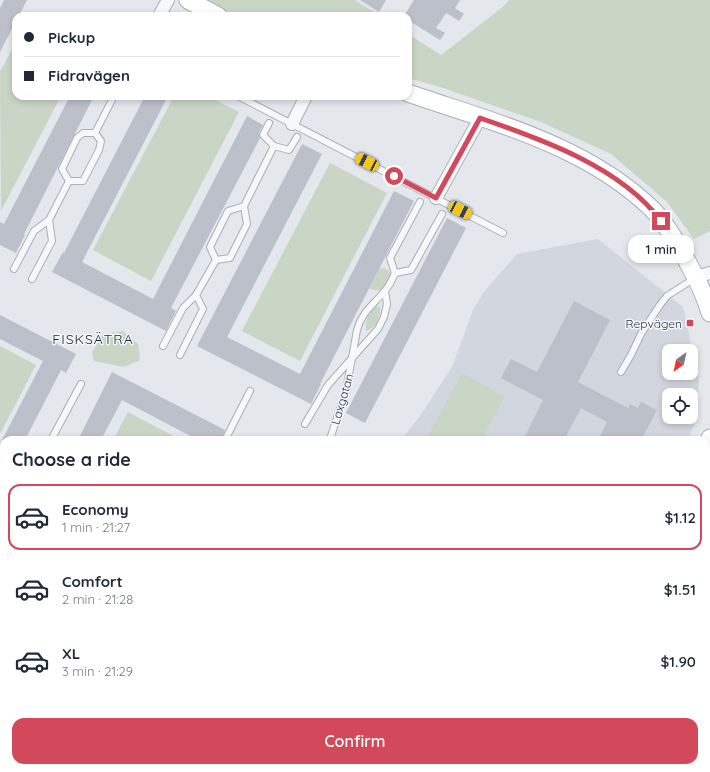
<!DOCTYPE html>
<html lang="en">
<head>
<meta charset="utf-8">
<style>
	:root { --surface:#fff; --page:#f2f2f3; --text:#1f2937; --muted:#747a83; --line:#e0e1e3; --accent:#d1495b }
	body { margin:0; font-family:Quicksand,sans-serif; background:var(--page); color:var(--text); height:100vh; display:flex; flex-direction:column; font-size:15px; white-space:nowrap }
	* { box-sizing:border-box; margin:0 }
	p { font-size:13px; color:var(--muted) }
	.icon { flex:none; width:22px; height:22px; fill:none; stroke:currentColor; stroke-width:2; stroke-linecap:round; stroke-linejoin:round }
	.map { position:relative; flex:1; overflow:hidden }
	.drawer { position:absolute; left:0px; top:436px; width:710px; height:336px; display:flex; flex-direction:column; background:var(--surface); border-radius:12px 12px 0 0; box-shadow:0 2px 6px #0003 }
	.drawer>* { flex:none }
	.guide { position:absolute; left:12px; top:12px; width:400px; height:88px; border-radius:12px; box-shadow:0 2px 6px #0003; display:grid; align-content:center; height:88px; padding:0 12px; background:var(--surface) }
	.needle { width:26px; rotate:213deg }
	.tools { position:absolute; left:662px; top:344px; display:grid; gap:8px }
	.tools a { display:grid; place-items:center; width:36px; height:36px; border-radius:8px; background:var(--surface); box-shadow:0 2px 6px #0003; font-size:20px }
	.end { position:absolute; width:18px; height:18px; margin:-9px; border:5px solid #d1495b; background:#fff; box-shadow:0 0 0 2px #fff }
	.from { border-radius:50% }
	.bubble { position:absolute; height:28px; border-radius:12px; background:var(--surface); box-shadow:0 2px 6px #0003; font-size:13px; font-weight:600; line-height:28px; text-align:center }
	.car { position:absolute; width:12px; height:24px; margin:-12px -6px; border-radius:5px; box-shadow:0 0 3px 1px #0007; background:linear-gradient(#f5c518 24%,#345 0 40%,#f5c518 0 76%,#345 0 86%,#f5c518 0) }
	.guide b { display:flex; align-items:center; gap:14px; height:38px; font-size:15px }
	.guide b+b { border-top:1px solid var(--line) }
	.guide i { width:10px; height:10px; background:var(--text) }
	ul { padding:0; list-style:none }
	li { display:flex; align-items:center; gap:12px; height:66px; margin:0 8px 6px; padding:0 4px; border:2px solid transparent; border-radius:12px }
	li div { flex:1 }
	li b { display:block; font-size:15px }
	li em { font-style:normal; font-weight:600 }
	li.active { border-color:var(--accent) }
	li>.icon { width:36px; height:36px; stroke-width:1.5 }
	h2 { padding:0 12px; font-size:18px; line-height:48px }
	.action { display:flex; gap:8px; margin-top:auto; padding:8px 12px }
	.action a { flex:1; height:46px; border-radius:12px; background:var(--accent); color:#fff; font-size:16px; font-weight:600; line-height:46px; text-align:center }
	.map>svg:first-child { display:block }
</style>
</head>
<body>
<div class="map">
<svg width="710" height="772" viewBox="0 0 710 772">
	<rect width="100%" height="100%" fill="#e4e7ec"/>
	<path fill="#d2d6de" fill-rule="evenodd" d="M 598,239 L 683,307 L 699,380 L 696,418 L 688,440 L 401,440 L 420,416 L 452,367 L 473,310 L 483,293 L 517,254 ZM 669,351 L 691,351 L 691,373 L 669,373 ZM 669,395 L 691,395 L 691,417 L 669,417 Z"/>
	<g fill="#c9d6c5">
		<polygon points="198,0 355,0 380,16 229,16"/>
		<polygon points="509,0 710,0 710,231 694,239 667,202 611,154 541,122 440,87 408,78 408,34 441,55 504,6"/>
		<polygon points="16,42 16,96 61,96 1,211 0,72"/>
		<polygon points="174,96 207,96 239,112 151,281 93,250"/>
		<polygon points="330,163 387,193 300,361 242,331"/>
		<polygon points="384,268 388,270 391,274 385,289 381,291 369,289 379,269"/>
		<path d="M 377,306 L 380,307 C 381,317 376,329 366,331 C 365,320 368,311 377,306 Z"/>
		<polygon points="123,331 138,344 140,360 124,367 94,361 92,352 103,334"/>
		<polygon points="0,346 36,365 0,434"/>
		<polygon points="462,373 505,397 482,440 426,440"/>
		<polygon points="128,412 181,440 113,440"/>
		<polygon points="710,495 710,566 706,563 706,502"/>
		<polygon points="0,713 4,718 4,768 38,768 40,772 0,772"/>
		<polygon points="49,768 192,768 237,769 233,772 51,772"/>
	</g>
	<g fill="#bbc0ca">
		<polygon points="4,0 27,0 19,16 16,16 16,21 0,52 0,8"/>
		<polygon points="360,0 386,0 379,12"/>
		<polygon points="414,0 460,0 455,8 464,14 459,21 446,13 436,28 445,33 440,40 408,20 408,16 404,16"/>
		<polygon points="70,96 94,96 24,234 25,235 16,253 0,245 0,222 4,224"/>
		<polygon points="145,96 168,96 82,262 153,299 247,116 263,125 259,133 260,138 171,308 176,311 166,331 52,272 63,252 64,253"/>
		<polygon points="302,144 322,154 227,337 300,374 394,191 414,201 320,384 321,384 311,404 197,346"/>
		<polygon points="447,218 466,228 365,423 346,413"/>
		<polygon points="574,301 610,320 578,382 628,408 630,404 638,408 641,402 657,410 641,440 598,440 607,422 581,408 564,440 523,440 543,400 501,378 511,359 537,372"/>
		<polygon points="0,315 76,354 66,373 61,370 25,440 2,440 43,361 0,339"/>
		<polygon points="112,372 225,430 221,440 198,440 122,400 101,440 78,440"/>
	</g>
	<g fill="none" stroke-linecap="round" stroke-linejoin="round">
		<defs>
			<g id="lane">
				<polyline points="238,96 503,233"/>
				<polyline points="269,123 263,135 274,146 289,150 297,137"/>
				<polygon points="83,133 95,133 101,141 99,150 83,181 69,181 62,169 77,138"/>
				<polyline points="95,133 114,96"/>
				<polyline points="420,202 390,258 395,273 411,270 442,214"/>
				<polyline points="244,206 228,211 210,247 216,260 230,258 247,224 244,206 274,146"/>
				<polyline points="49,220 69,181"/>
				<polyline points="14,269 34,231 49,220 52,241 32,279"/>
				<polyline points="163,346 183,308 196,295"/>
				<polyline points="180,355 203,309 196,295 216,260"/>
				<polyline points="621,372 631,355 642,332 660,305 667,296 695,278"/>
				<polyline points="305,424 328,385 378,329 384,317 387,304 385,291"/>
				<path d="M 330,439 L 346,391 L 357,330 C 362,312 372,306 384,292 C 389,287 392,280 395,273"/>
				<polyline points="51,440 81,384"/>
				<polyline points="225,440 250,391"/>
				<polyline points="0,543 4,537"/>
				<polyline points="706,656 710,656"/>
			</g>
			<g id="street">
				<polyline points="159,16 168,0"/>
				<polyline points="292,124 306,96"/>
				<polyline points="436,198 480,118"/>
				<polyline points="696,277 710,273"/>
				<polyline points="505,768 506,772"/>
				<polyline points="522,768 523,772"/>
			</g>
			<g id="secondary">
				<polyline points="188,0 218,16"/>
				<path d="M 408,93 C 492,122 587,145 653,210 C 667,225 678,245 688,263 C 697,279 705,295 710,313"/>
				<polyline points="706,448 710,438"/>
				<polyline points="706,577 710,578"/>
				<polyline points="0,666 4,669"/>
			</g>
		</defs>
		<use href="#lane" stroke="#a9aeb7" stroke-width="8"/>
		<use href="#street" stroke="#a9aeb7" stroke-width="14"/>
		<use href="#secondary" stroke="#a9aeb7" stroke-width="19"/>
		<use href="#lane" stroke="#f7f8fa" stroke-width="6"/>
		<use href="#street" stroke="#f7f8fa" stroke-width="12"/>
		<use href="#secondary" stroke="#fff" stroke-width="17"/>
		<defs>
			<g id="rail">
				<polyline points="0,705 4,709"/>
				<polyline points="44,768 46,772"/>
			</g>
		</defs>
		<use href="#rail" stroke="#7d8696" stroke-width="4.5"/>
		<use href="#rail" stroke="#f4f6f9" stroke-width="3" stroke-dasharray="9" stroke-linecap="butt"/>
	</g>
	<g fill="none" stroke-linecap="round" stroke-linejoin="round">
		<path stroke="#d1495b" stroke-width="5" d="M 394,176 L 436,198 L 480,118 C 541,139 621,167 661,221"/>
	</g>
	<rect fill="#d1495b" stroke="#f4f6f9" stroke-width="1.5" x="686" y="319" width="8" height="8" rx="2"/>
	<g text-anchor="middle" dominant-baseline="central" stroke-width="3" stroke-linejoin="round" paint-order="stroke">
		<g font-size="12" fill="#2b3445" stroke="#f4f6f9" text-anchor="end">
			<text x="682" y="323">Repvägen</text>
		</g>
		<g font-size="12" fill="#2b3445" stroke="#f4f6f9">
			<text transform="translate(342 399) rotate(-74)">Laxgatan</text>
		</g>
		<g font-size="14" letter-spacing="1" fill="#1d2536" stroke="#f4f6f9">
			<text x="93" y="339">FISKSÄTRA</text>
		</g>
	</g>
</svg>
<div class="tools">
<a><svg class="needle" viewBox="-14 -14 28 28"><path d="M0-13l5 13h-10z" fill="#e53935"/><path d="M0 13l5-13h-10z" fill="#747a83"/></svg></a>
<a><svg class="icon" aria-label="locate" viewBox="0 0 24 24"><circle cx="12" cy="12" r="6"/><path d="M12 2v4M12 18v4M2 12h4M18 12h4"/></svg></a>
</div>
<i class="end from" style="left:394px;top:176px"></i>
<i class="end" style="left:661px;top:221px"></i>
<div class="bubble" style="left:628px;top:235px;width:66px">1 min</div>
<i class="car" style="left:367px;top:162px;rotate:297deg"></i>
<i class="car" style="left:460px;top:210px;rotate:117deg"></i>
<div class="guide">
<b><i class="from"></i>Pickup</b>
<b><i></i>Fidravägen</b>
</div>
<section class="drawer">
<h2>Choose a ride</h2>
<ul>
<li class="active"><svg class="icon" aria-label="car" viewBox="0 0 24 24"><path d="M5 17H2v-5l4-1 3-4h7l3 4 3 1v5h-3M9 17h6M6 11h13"/><circle cx="7" cy="17" r="2"/><circle cx="17" cy="17" r="2"/></svg><div><b>Economy</b><p>1 min · 21:27</p></div><em>$1.12</em></li>
<li><svg class="icon" aria-label="car" viewBox="0 0 24 24"><path d="M5 17H2v-5l4-1 3-4h7l3 4 3 1v5h-3M9 17h6M6 11h13"/><circle cx="7" cy="17" r="2"/><circle cx="17" cy="17" r="2"/></svg><div><b>Comfort</b><p>2 min · 21:28</p></div><em>$1.51</em></li>
<li><svg class="icon" aria-label="car" viewBox="0 0 24 24"><path d="M5 17H2v-5l4-1 3-4h7l3 4 3 1v5h-3M9 17h6M6 11h13"/><circle cx="7" cy="17" r="2"/><circle cx="17" cy="17" r="2"/></svg><div><b>XL</b><p>3 min · 21:29</p></div><em>$1.90</em></li>
</ul>
<div class="action"><a>Confirm</a></div>
</section>
</div>
</body>
</html>
